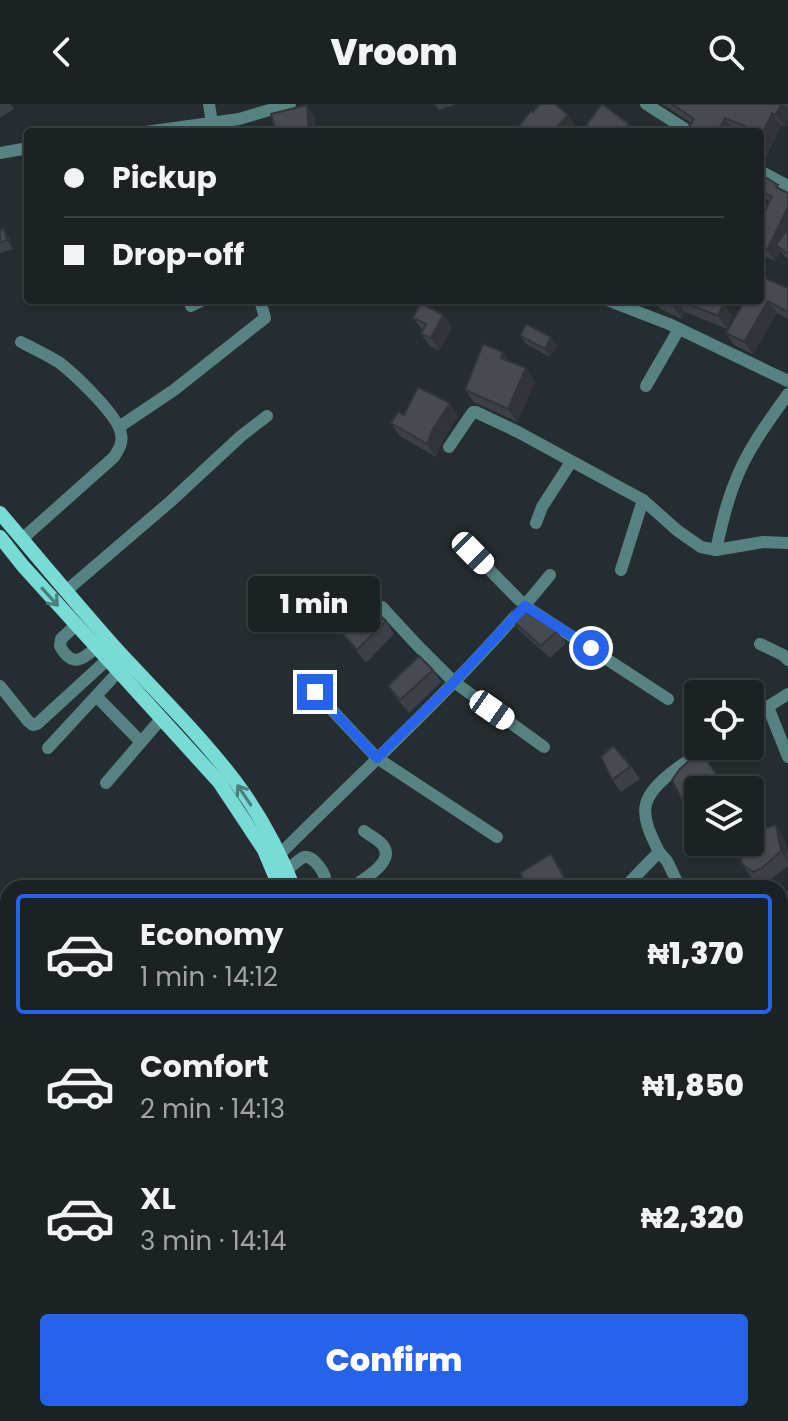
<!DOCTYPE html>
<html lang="en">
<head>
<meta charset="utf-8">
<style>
	:root { --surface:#1c2224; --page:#292f31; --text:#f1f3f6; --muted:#a0a4a6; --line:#3a3f41; --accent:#2563eb }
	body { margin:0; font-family:Poppins,sans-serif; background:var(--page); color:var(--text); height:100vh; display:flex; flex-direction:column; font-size:30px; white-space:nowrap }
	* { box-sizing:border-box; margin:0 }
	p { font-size:26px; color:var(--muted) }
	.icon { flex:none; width:44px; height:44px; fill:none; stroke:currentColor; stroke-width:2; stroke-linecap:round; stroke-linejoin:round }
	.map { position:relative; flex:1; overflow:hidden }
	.panel { position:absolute; left:0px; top:776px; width:788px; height:542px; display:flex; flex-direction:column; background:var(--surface); border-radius:24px 24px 0 0; box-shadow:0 2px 6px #0004,0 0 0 2px var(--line) }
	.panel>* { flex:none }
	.hud { position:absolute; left:24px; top:24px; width:740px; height:176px; border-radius:8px; box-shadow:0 2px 6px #0004,0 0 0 2px var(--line); display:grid; align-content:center; height:176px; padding:0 40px; background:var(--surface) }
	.controls { position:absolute; left:684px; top:576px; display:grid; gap:16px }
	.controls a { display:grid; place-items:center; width:80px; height:80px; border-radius:8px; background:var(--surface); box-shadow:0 2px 6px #0004,0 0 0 2px var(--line); font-size:40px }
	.end { position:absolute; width:36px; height:36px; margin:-18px; border:10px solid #2563eb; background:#fff; box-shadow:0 0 0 4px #fff }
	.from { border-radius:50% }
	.bubble { position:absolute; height:56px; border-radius:8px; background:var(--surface); box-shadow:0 2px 6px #0004,0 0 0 2px var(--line); font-size:26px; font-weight:800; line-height:56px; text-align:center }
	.car { position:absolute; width:24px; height:48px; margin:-24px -12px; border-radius:10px; box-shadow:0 0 6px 2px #0007; background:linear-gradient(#fff 24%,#345 0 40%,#fff 0 76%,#345 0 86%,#fff 0) }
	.hud b { display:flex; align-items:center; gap:28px; height:76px; font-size:30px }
	.hud b+b { border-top:2px solid var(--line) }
	.hud i { width:20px; height:20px; background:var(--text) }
	ul { padding:14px 0 0; list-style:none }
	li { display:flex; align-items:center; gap:24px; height:120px; margin:0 16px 12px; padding:0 24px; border:4px solid transparent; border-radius:8px }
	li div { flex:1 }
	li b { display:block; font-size:30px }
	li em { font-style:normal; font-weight:800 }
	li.selected { border-color:var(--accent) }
	li>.icon { width:72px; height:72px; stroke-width:1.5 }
	.button { display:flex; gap:16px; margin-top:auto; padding:16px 40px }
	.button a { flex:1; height:92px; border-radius:8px; background:var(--accent); color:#fff; font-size:32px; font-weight:800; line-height:92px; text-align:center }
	header { display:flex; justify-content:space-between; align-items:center; height:104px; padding:0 40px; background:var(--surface); font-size:36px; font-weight:800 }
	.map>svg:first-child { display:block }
</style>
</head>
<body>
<header><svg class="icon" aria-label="back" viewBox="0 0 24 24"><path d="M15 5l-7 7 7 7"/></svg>Vroom<svg class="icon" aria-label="search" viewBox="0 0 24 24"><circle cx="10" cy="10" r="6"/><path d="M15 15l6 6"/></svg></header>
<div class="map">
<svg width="788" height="1317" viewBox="0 0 788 1317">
	<rect width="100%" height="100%" fill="#262d30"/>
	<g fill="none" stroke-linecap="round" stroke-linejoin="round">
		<g stroke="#568381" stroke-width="12">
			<polyline points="209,0 212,19"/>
			<polyline points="646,0 690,28"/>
			<polyline points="146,28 239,15 290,0"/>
			<polyline points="0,49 28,44"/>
			<polyline points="760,67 788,82"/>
			<polyline points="190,196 191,202 203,196"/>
			<polyline points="607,196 669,220 788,277"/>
			<path d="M 21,238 C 34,245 48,251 60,259 C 75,271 119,312 121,330 C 123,339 119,345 114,353 L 22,435"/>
			<polyline points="646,282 679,225"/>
			<polyline points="119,323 174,286 265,214 260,196"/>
			<polyline points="449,343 470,312 473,308 476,308 518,328 643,396 678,427 701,443 716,446 763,438 788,439"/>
			<polyline points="536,419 542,403 571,358"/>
			<path d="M 716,446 C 721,423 726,400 735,378 C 747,346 768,318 788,290"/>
			<polyline points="473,449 525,502 668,595"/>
			<polyline points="621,466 643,396"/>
			<polyline points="66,487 171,397 241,332 267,312"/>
			<polyline points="382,503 417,541 454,578 544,643"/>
			<path d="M 76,521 L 61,535 L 60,542 C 72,564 82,556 97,543"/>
			<polyline points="760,540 783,551 788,556"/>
			<polyline points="0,582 28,617 33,621 37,620 108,555"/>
			<polyline points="315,588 377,654 497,733"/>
			<polyline points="96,592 141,638"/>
			<polyline points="768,603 788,653"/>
			<polyline points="750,614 788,590"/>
			<polyline points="48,644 119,567"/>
			<polyline points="106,679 161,615"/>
			<polyline points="659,748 667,757 680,784"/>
			<path d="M 280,750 C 371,659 469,571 550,471"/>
			<path d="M 287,766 C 291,763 299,755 304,753 C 313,751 327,770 325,778 C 325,780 323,782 322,784"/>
			<path d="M 351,784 C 362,776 394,759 384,743 C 380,736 370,732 364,727"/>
			<path d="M 624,784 L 659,748 C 653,735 642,716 646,700 C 652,677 691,655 710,642"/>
			<polyline points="780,804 788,800"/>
			<polyline points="780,1244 788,1230"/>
			<polyline points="250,1310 252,1317"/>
			<polyline points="741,1314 778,1310"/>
			<polyline points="363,1315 375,1310"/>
			<polyline points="151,1317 152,1310"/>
		</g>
		<g stroke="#78dbd6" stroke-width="14">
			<path d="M 0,409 C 40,456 79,503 120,549 C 159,591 200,631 235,677 C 259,709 279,746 294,784"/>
			<polyline points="0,433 23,462 219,678 264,746 280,784"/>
			<polyline points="490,1310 493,1317"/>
			<polyline points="507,1310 511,1317"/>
		</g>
	</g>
	<g fill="#3d4046">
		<polygon points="0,0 10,0 14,5 0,14"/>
		<polygon points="434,0 457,0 439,6"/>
		<polygon points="662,0 788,0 788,15 785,23 781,21 763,59 760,57 760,28 739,28 733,26 732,28 685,28 691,19"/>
		<polygon points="760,83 782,86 788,89 788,156 780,147 775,157 760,150 760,116 769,98 760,87"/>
		<polygon points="4,125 9,133 13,145 0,149 0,126"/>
		<polygon points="788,184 788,215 777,209 753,250 734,241 726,229"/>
		<polygon points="654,196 717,196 732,211 727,225 685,208 682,215 661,205"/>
		<polygon points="443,211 452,223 439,247 430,242 421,230 423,227 413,214"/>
		<polygon points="520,232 557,242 550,253 526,240"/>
		<polygon points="535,277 517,318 474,298 465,286"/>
		<polygon points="404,311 458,312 442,338 436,353 400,332 391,319"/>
		<polygon points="510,514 557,527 566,539 550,554 519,526"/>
		<polygon points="386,517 394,530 366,559 343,530"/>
		<polygon points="433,566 441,578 409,609 397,595 388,583"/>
		<polygon points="704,652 725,682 721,686 698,686 698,705 691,711 683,698"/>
		<polygon points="631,662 640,675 621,688 612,676"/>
		<polygon points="784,734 788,751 788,762 770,776 762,780 750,772 742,760"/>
		<polygon points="780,1129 788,1131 788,1178 780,1175"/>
		<polygon points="780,1243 788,1245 788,1277 780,1276"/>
	</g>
	<g fill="#323439">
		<polygon points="781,0 784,0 788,6 788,15 785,23 776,11"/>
		<polygon points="307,1 314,12 316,28 309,28"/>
		<polygon points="772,9 781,21 763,59 760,54 760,35"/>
		<polygon points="568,11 576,23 572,28 556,28 554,26"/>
		<polygon points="725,14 733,26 732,28 717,28"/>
		<polygon points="629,20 634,28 623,28"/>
		<polygon points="788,103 788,132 776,141 780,147 775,157 767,146"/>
		<polygon points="4,125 9,133 13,145 7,136"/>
		<polygon points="676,196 685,208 682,215 673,202"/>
		<polygon points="768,197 777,209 753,250 744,238"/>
		<polygon points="724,199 732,211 727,225 718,212"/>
		<polygon points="443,211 452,223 439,247 431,234"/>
		<polygon points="551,233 557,242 550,253 545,245"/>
		<polygon points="503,248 512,261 501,254"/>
		<polygon points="526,264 535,277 517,318 508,305"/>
		<polygon points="450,299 458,312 442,338 436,353 427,340 433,325"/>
		<polygon points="776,721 784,734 788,758 781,747"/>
		<polygon points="551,750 562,767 572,784 570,784"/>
	</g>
	<g fill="#474b51" stroke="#323439" stroke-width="2">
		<polygon points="540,0 555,0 568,11 554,26 557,28 527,28 519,22 531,7 533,8"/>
		<polygon points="602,0 629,20 623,28 581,28"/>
		<polygon points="672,0 781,0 776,11 772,9 760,35 760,28 744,28 747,23 725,14 717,28 709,25 707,28 685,28 694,15"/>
		<polygon points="307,1 309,28 276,28 271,10"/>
		<polygon points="765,73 778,81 776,83 788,89 788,103 767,146 760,142 760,116 772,93 760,86 760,83"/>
		<polygon points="788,124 788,150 776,141"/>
		<polygon points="4,125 7,136 0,139 0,126"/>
		<polygon points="760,172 788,184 788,208 768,197 744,238 726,229 745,196 760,196"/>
		<polygon points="659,196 676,196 673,202"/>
		<polygon points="679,196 717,196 724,199 718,212"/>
		<polygon points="421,199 443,211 431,234 421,230 426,220 413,214"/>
		<polygon points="526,220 551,233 545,245 520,232"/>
		<polygon points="483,240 503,248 501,254 526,264 508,305 465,286"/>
		<polygon points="418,283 450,299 433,325 427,340 391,319 398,308 404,311"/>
		<polygon points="516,502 557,527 541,542 510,514"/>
		<polygon points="369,503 386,517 357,546 343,530"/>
		<polygon points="419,552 433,566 400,596 388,582"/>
		<polygon points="613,642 631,662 612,676 601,653"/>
		<polygon points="704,652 716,670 683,698 672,676 680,665 690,656"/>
		<polygon points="776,721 781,747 762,764 753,768 742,760 737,738 750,738 750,728"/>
		<polygon points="551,750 570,784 528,784 520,769"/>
		<polygon points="720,775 724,784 697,784"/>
		<polygon points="788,848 788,864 782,851"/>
		<polygon points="780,1129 788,1131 788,1169 780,1166"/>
		<polygon points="780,1243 788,1245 788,1267 780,1265"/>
	</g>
	<defs><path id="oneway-shaft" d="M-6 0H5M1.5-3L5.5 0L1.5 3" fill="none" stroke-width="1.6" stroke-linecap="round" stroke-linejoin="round" transform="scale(2)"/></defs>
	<g stroke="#4a7f7e">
		<use href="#oneway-shaft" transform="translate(50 493) rotate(48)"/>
		<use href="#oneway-shaft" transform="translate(244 691) rotate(-124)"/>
	</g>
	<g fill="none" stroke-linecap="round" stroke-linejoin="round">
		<polyline stroke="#2563eb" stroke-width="10" points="315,588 377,654 454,578 525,502 591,544"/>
	</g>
</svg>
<div class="controls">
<a><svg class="icon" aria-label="locate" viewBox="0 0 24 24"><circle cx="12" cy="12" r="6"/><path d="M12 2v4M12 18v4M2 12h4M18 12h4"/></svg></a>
<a><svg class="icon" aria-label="layers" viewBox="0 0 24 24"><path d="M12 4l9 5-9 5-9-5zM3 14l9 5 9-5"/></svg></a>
</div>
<i class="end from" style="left:591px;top:544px"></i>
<i class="end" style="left:315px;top:588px"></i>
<div class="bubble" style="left:248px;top:472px;width:132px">1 min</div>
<i class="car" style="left:473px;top:449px;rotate:135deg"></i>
<i class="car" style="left:492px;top:606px;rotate:125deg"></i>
<div class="hud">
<b><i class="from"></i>Pickup</b>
<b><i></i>Drop-off</b>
</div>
<section class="panel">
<ul>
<li class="selected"><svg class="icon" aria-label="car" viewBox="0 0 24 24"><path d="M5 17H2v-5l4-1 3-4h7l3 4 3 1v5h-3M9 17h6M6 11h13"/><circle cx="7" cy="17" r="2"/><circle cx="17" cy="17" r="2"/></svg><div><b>Economy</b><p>1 min · 14:12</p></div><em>₦1,370</em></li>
<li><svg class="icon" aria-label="car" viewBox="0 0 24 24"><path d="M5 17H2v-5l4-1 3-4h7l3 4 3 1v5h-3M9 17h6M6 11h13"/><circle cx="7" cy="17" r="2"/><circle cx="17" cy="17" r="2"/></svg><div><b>Comfort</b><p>2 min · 14:13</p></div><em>₦1,850</em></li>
<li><svg class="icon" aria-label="car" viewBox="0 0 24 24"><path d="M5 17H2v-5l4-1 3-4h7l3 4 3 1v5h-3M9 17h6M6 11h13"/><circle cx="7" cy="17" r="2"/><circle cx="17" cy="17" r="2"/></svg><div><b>XL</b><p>3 min · 14:14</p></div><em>₦2,320</em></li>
</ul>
<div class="button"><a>Confirm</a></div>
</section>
</div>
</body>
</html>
